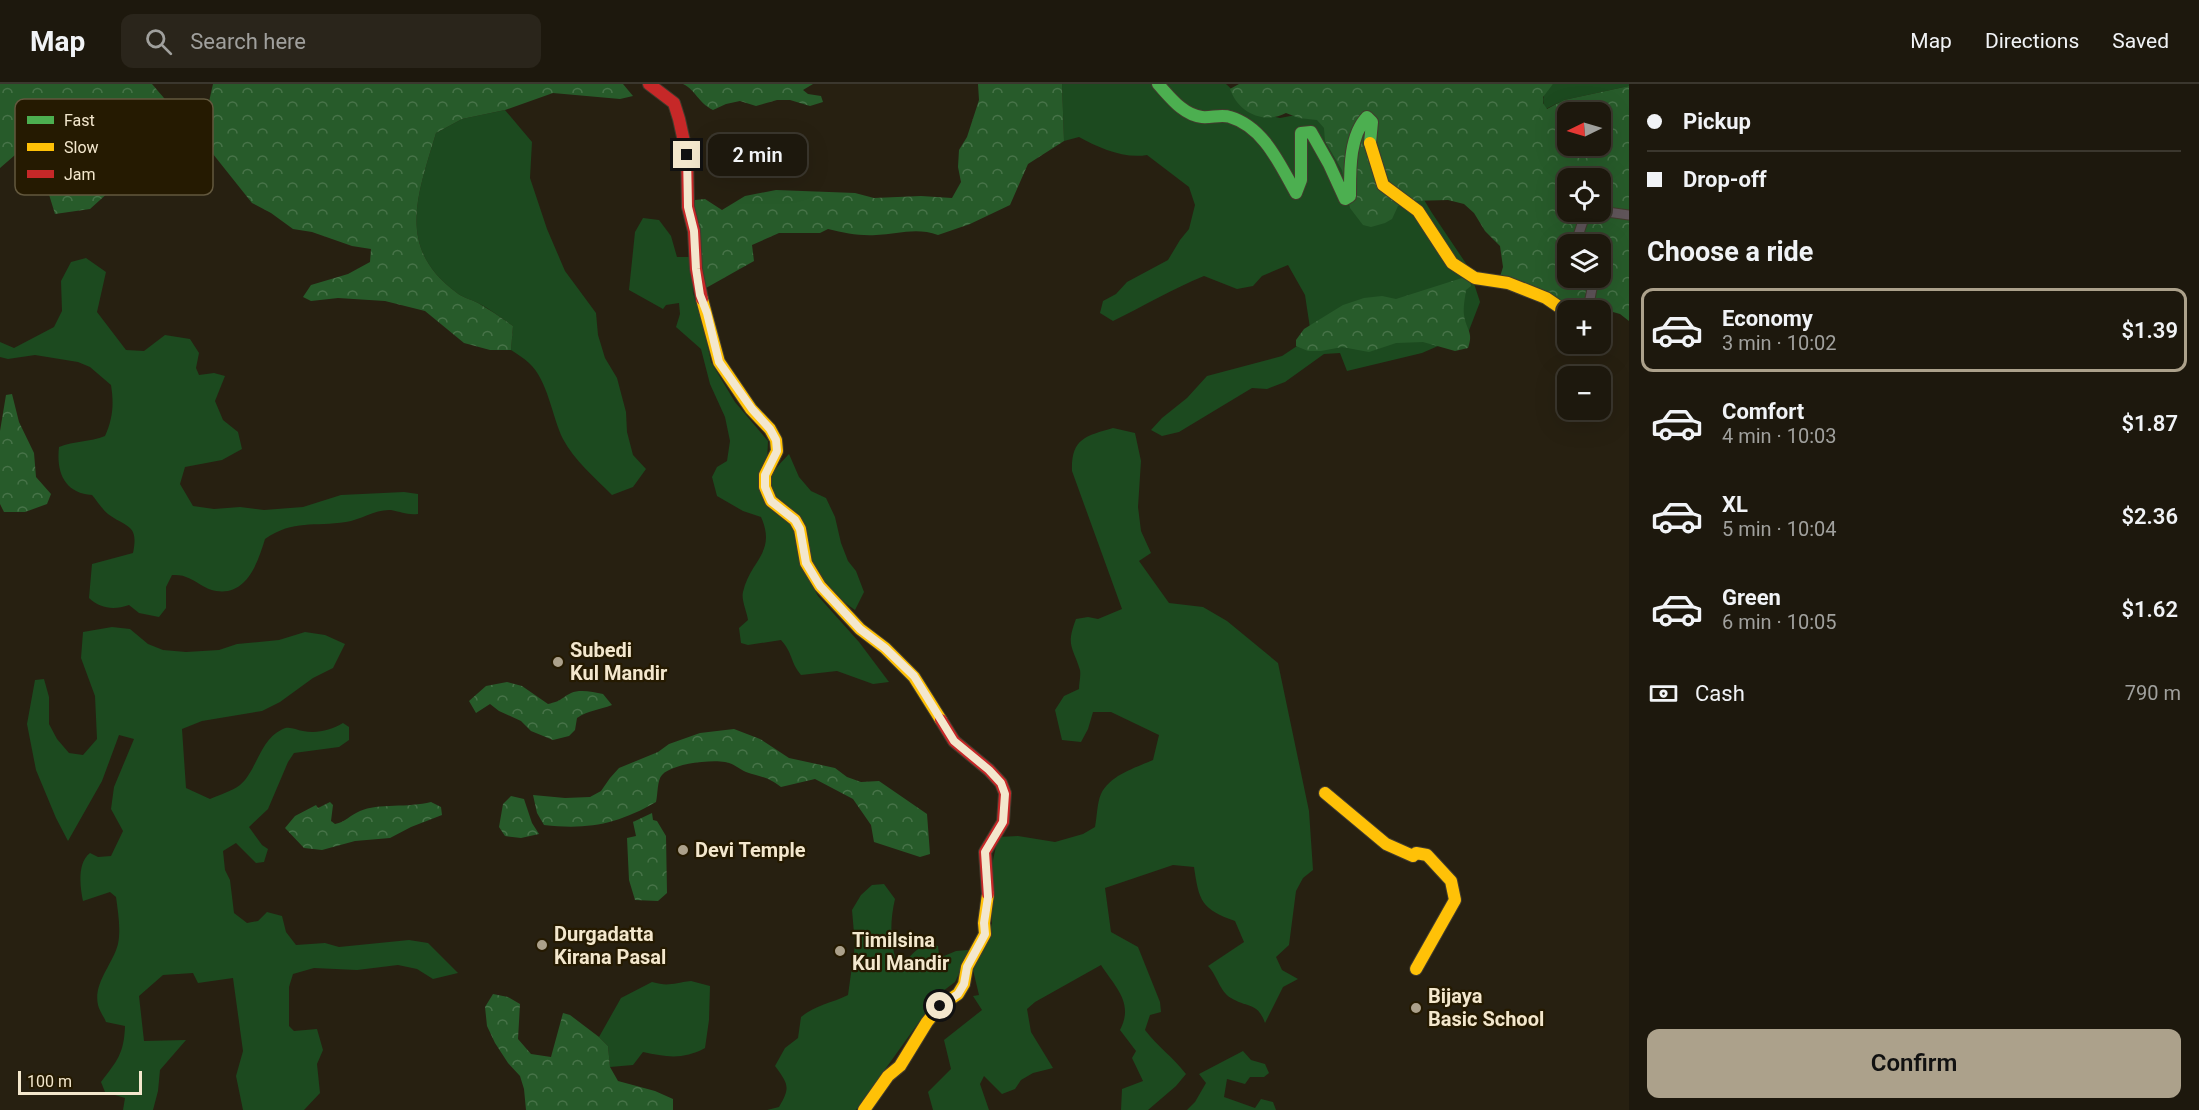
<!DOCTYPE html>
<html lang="en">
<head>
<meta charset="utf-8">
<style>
	:root { --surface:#1d180d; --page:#2a251b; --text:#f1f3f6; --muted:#a0a09d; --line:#3b372e; --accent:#aca18b }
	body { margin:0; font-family:Roboto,sans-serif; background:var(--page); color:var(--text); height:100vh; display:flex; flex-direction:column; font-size:22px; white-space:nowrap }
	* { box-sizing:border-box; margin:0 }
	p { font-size:20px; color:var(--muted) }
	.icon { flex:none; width:33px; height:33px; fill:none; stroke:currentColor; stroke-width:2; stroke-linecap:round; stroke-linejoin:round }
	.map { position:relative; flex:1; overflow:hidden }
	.drawer { display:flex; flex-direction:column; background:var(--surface); width:570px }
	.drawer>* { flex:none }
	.top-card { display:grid; align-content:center; height:132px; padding:0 18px; background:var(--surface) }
	.needle { width:39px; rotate:265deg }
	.fabs { position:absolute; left:1557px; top:18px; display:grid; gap:12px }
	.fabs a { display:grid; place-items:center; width:54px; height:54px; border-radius:12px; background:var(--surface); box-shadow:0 6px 24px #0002,0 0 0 2px var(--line); font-size:30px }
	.scale { position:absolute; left:18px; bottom:15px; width:124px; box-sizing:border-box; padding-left:6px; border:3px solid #f3e7cd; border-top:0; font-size:16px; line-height:21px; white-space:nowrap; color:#f3e7cd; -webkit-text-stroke:4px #251a01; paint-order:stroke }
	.end { position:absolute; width:27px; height:27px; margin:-14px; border:8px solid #f3e7cd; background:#111; box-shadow:0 0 0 3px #111 }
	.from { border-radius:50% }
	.bubble { position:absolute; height:42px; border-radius:12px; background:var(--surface); box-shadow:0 6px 24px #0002,0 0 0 2px var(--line); font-size:20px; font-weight:600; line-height:42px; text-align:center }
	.top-card b { display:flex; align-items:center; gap:21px; height:57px; font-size:22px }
	.top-card b+b { border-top:2px solid var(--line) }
	.top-card i { width:15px; height:15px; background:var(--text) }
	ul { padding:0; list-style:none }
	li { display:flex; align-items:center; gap:18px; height:84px; margin:0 12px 9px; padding:0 6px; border:3px solid transparent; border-radius:12px }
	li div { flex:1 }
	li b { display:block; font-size:22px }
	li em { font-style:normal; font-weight:600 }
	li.on { border-color:var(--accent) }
	li>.icon { width:54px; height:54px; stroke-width:1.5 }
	h2 { padding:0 18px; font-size:27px; line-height:72px }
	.pay { display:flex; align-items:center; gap:15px; height:66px; padding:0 18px; font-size:22px }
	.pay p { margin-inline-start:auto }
	.button { display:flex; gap:12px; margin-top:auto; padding:12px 18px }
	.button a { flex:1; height:69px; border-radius:12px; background:var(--accent); color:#111; font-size:24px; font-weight:600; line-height:69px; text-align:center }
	header { display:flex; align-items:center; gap:36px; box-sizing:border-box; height:84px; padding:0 30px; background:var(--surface); border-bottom:2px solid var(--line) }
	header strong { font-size:28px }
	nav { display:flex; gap:33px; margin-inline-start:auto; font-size:21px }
	.search { width:420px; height:54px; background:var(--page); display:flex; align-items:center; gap:15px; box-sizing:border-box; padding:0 21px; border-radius:12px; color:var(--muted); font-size:22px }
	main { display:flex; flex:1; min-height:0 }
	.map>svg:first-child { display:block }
</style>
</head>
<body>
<header>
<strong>Map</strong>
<div class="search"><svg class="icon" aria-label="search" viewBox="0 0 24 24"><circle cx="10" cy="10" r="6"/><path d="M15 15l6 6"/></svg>Search here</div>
<nav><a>Map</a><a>Directions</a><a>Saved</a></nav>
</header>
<main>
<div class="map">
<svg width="1629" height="1026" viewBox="0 0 1629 1026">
	<defs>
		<pattern id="forest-crowns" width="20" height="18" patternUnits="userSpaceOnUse" patternTransform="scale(1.5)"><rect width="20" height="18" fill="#275b2a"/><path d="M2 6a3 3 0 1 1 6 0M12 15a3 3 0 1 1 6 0" fill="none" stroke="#477348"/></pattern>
	</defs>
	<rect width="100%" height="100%" fill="#272011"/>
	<g fill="#1c4a1f">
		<path d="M 1062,0 L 1226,0 L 1257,29 L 1280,34 L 1332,24 L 1404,83 L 1432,129 L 1469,184 L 1480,218 L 1468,249 L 1422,269 L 1347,287 L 1340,269 L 1324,270 L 1285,298 L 1267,305 L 1252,304 L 1179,348 L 1162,352 L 1151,346 L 1162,334 L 1187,314 L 1207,292 L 1282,272 L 1303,258 L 1310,244 L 1305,211 L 1288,181 L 1262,192 L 1253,202 L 1237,205 L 1204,192 C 1172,205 1144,222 1113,237 L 1100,229 L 1103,217 L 1116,210 L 1127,198 L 1168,176 L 1180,156 L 1189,145 L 1195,121 L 1189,103 L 1147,71 C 1124,75 1099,64 1079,53 L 1064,57 Z"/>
		<path d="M 1553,0 L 1629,0 L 1629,2 L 1564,16 L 1546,25 C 1540,16 1544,6 1553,0 Z"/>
		<path d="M 505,26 L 532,58 L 530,94 L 547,145 L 565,187 L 596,229 L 598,251 L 605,274 L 617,294 L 626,328 L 627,348 L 633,371 L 646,385 L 633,403 L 612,411 C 595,394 574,376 563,355 C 552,333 548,296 529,279 C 524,274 517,270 511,266 L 513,242 C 501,234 490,225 478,219 C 471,215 463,214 457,209 C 395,164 418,110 436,49 L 462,35 Z"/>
		<path d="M 643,134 L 659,136 L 671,152 L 677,173 L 691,173 L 693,209 L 703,240 L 711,278 L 735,318 L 768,357 L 767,378 L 760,399 L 792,440 L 804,487 L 818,512 L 859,558 L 889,598 L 873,600 L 837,587 L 801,591 C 790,578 793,569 781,556 L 748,561 L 741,559 L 739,544 L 748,536 C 747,528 741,516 743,508 C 750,476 777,469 761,433 L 743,427 L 717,412 L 712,393 L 717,383 L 727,377 L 730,357 L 725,333 L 710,300 L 701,265 L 676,243 L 680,230 L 679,219 L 666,221 L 663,225 L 629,206 L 635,148 Z"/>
		<path d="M 86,174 L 106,188 L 97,228 L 126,266 L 144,267 L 165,251 L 190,255 L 199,269 L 196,284 L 199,291 L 214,289 L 225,292 L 215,317 L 223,336 L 238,348 L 242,365 L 222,376 L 185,383 L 180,400 L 193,422 L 214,425 L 240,423 L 264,426 L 303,423 L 341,411 L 404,408 L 418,410 L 418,430 C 406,431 402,428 391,426 C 376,425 360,436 346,438 C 314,443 294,435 265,455 C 258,478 247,512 216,507 C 204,505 196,496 186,493 C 182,491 176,491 172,491 L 166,503 L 166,524 L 159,533 L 139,529 L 129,521 C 114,526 101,525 89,514 L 92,480 L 133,469 C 139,440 127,444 108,430 C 102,425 97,417 92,411 C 65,409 56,389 59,363 C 74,357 90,358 105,352 C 113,334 114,320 111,301 L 90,283 L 78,278 L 35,271 L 8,275 L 0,273 L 0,258 L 14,264 L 54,243 L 62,227 L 61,197 L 71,178 Z"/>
		<path d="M 1113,344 L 1135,349 L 1141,377 L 1138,423 L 1141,447 L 1151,469 L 1139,477 L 1169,519 L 1203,523 L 1227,537 L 1278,579 L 1309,727 L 1313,786 L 1303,794 L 1296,807 L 1289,861 L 1276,873 L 1282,886 L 1298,895 L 1283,903 L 1265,939 C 1258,918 1247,924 1231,914 C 1220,908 1217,891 1208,882 L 1244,858 L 1235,837 C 1201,825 1199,817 1194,783 L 1173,781 L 1105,804 L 1111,848 L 1138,863 L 1160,918 L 1161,928 L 1150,931 L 1145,946 C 1157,962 1173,973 1186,990 L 1176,1002 L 1148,1026 L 1121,1026 L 1122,1005 L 1143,997 L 1132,974 L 1136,967 L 1120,946 C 1134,919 1116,904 1101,881 L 1035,918 L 1027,925 L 1031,948 L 1053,984 L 1033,989 L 1021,996 L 1015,1005 L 1002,1010 L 984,992 L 980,1000 L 989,1026 L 933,1026 L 928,1008 L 951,985 L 944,956 L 982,926 L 973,912 L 979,911 L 973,886 L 987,858 L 992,839 L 992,781 L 998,753 L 1018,752 L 1055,758 L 1083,750 L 1095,743 C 1097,733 1097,719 1101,710 C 1110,691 1135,684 1153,676 L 1159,651 L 1111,628 L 1093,628 L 1088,645 L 1081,658 L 1062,656 L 1055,626 L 1064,612 L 1079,605 C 1079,599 1081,592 1080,586 C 1072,561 1066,562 1076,535 L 1088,533 L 1098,535 L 1122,525 L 1072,387 C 1071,355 1085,352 1113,344 Z"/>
		<path d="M 789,370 L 799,393 L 811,407 L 826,414 L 835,433 L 841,459 L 848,477 L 856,487 L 864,508 L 855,526 C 826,505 817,498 808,462 C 806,451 806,441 799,432 C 791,421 772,420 769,404 C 767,391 781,379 789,370 Z"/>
		<path d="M 112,543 L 130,545 L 148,560 L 163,566 L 186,568 L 219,566 L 237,560 L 279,556 L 305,548 L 325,551 L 345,560 L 333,584 L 313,594 L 280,618 L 262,627 L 202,637 L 182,645 L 186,704 L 210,715 C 219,711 232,707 240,701 C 256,688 260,656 281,646 C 289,641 295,646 303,647 C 317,650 331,646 343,639 L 349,643 L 349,656 L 339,663 L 294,669 L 288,678 L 268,725 L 249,743 L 262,761 L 268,765 L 264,778 L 256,779 L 236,759 L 223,767 L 225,786 L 230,796 L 234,829 L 247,839 L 258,837 L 267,828 L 282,832 L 286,848 L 296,861 L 325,859 L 339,863 L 409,856 L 428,859 L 458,889 L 433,895 L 417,885 L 398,881 L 357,886 L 314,884 L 293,890 L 289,903 L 289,942 L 294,947 L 317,945 L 323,966 L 317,980 L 320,1009 L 304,1026 L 243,1026 L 236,992 L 243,967 L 233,894 L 198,899 L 193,889 L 163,891 L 139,912 L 144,957 L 186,956 L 160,986 L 158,1007 L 153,1026 L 123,1026 L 125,1014 L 105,1008 L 101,998 C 117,977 124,970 125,942 L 106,938 C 104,933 99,926 98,921 C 93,899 113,880 118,860 C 121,845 118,828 116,813 L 110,808 L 83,817 C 80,803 77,779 90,769 L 98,773 L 111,772 L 123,747 L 111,725 L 114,703 L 134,655 L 119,651 L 102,697 L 68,757 L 56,734 L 36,686 L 27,640 L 35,596 L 44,595 L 49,613 L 49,640 L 57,655 L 69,669 L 83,671 L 97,655 L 95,612 L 81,574 L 83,548 Z"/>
		<path d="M 884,800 L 895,815 C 890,836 890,856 896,877 L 905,878 C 915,867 922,858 938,862 L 939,870 L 944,872 L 956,867 L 968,866 L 967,873 L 955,898 L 939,910 L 856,1026 L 767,1026 L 779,1023 C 791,1003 788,1000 775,982 L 785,964 L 798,954 L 801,933 C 815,921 832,919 848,911 L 855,861 L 852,826 L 861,811 L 872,801 Z"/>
		<path d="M 691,897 L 710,902 L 709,936 L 705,964 C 683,976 666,973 643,968 L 633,981 L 610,983 L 608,962 L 599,953 L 621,914 L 652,898 C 669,903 673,899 691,897 Z"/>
		<polygon points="1243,967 1251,976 1265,980 1269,989 1264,993 1250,993 1245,1000 1227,995 1224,1013 1255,1024 1261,1015 1273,1018 1276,1026 1187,1026 1195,1018 1206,999 1199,990"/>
	</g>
	<g fill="url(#forest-crowns)" fill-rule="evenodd">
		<path d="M 0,0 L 152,0 C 170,20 177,36 206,31 L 213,0 L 623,0 L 633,12 L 620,15 L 553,9 L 505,26 L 462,35 L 436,49 C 418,110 395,164 457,209 C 463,214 471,215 478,219 C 490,226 502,234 513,242 L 511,266 L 490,266 L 464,259 L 425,227 L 385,217 L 338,214 L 311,217 L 303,213 L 311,201 L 348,190 L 370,178 L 371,165 L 352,162 L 312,148 L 293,145 L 271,129 L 252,119 L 201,55 L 156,46 L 141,39 L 135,32 L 124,38 L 118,56 L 110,107 L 90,125 L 55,130 L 39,78 L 15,71 L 0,84 Z"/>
		<path d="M 683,0 L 813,0 L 803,6 L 808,10 L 821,12 L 823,18 L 810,22 L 790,16 L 777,16 L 756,22 L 740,17 L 726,20 L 713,26 C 697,18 697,7 683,0 Z"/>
		<path d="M 978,0 L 1062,0 L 1064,57 L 1028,80 L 1010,121 L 970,140 L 938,151 C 917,143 897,150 876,151 C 859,152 845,149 828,145 L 820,149 L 779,149 L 752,161 L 754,177 L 706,204 C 699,179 689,142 695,116 L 705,115 L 722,126 L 745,112 L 776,106 L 855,109 L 874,114 L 921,112 L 952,114 L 961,98 L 958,83 L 959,66 L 967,53 L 979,16 Z"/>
		<path d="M 1239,0 L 1553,0 L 1543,13 L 1543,19 L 1547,25 L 1564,16 L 1629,2 L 1629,237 L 1620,230 L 1613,228 L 1577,226 L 1548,209 L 1499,196 L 1503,183 L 1500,162 L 1485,147 L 1474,129 L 1464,120 L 1448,116 L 1411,117 L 1398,122 L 1392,135 L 1385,139 L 1371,143 L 1363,141 L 1350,124 L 1342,86 L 1325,57 L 1324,44 L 1317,36 L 1299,34 L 1286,29 C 1263,41 1238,28 1230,5 ZM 1568,28 L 1600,28 L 1600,62 L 1568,62 ZM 1568,94 L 1600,94 L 1600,128 L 1568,128 ZM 1568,160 L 1600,160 L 1600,194 L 1568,194 Z"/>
		<path d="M 1462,194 L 1470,196 L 1471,202 L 1466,206 C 1465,214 1463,223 1464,231 C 1466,246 1474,248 1468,264 L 1455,267 L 1423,258 L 1396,259 L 1369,268 L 1342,263 L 1321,267 L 1308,267 L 1296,262 L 1296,256 L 1304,245 L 1343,221 L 1364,214 L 1382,212 L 1396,215 Z"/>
		<polygon points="12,310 19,338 34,369 36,393 51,410 47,420 25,428 4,428 0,420 0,347 6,311"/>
		<path d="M 507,598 L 522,602 L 548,620 C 562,617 561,614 571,609 C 580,605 593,608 603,610 L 612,621 C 599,626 589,626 577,634 L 575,646 L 569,652 L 553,656 L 531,647 L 521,637 L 499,627 L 490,620 L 476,629 L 469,617 L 486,602 Z"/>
		<path d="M 734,645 L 760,655 L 789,674 L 835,684 L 847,693 L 861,698 L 879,697 L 927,730 L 930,770 L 920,773 L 874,758 L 871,741 L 853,715 L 815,695 L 781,703 C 768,693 761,693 746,688 C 739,685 733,679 725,678 C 711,675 671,680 662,691 C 657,696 658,710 656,718 C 618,740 588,746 544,741 L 537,729 L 533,711 L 565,714 L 590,713 L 601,707 L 610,694 L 619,684 L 658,668 L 669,660 L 700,649 Z"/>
		<polygon points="511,712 524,715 532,739 539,750 521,754 505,752 499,743 503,720"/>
		<path d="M 330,718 L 333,721 L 331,737 L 335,740 C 346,738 350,731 360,727 C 378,719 409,724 431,718 L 441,723 L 442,731 L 411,743 L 390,754 L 355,757 L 322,766 L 304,764 L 285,744 L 295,732 L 316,721 L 318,724 Z"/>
		<polygon points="652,729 653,736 657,737 666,752 667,809 658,817 635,816 629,796 627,754 636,752 633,738"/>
		<polygon points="493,910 508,913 520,920 518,955 531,970 551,973 563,929 570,931 599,953 608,962 610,983 618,997 655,1007 673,1015 673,1026 526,1026 524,1005 520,992 508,979 495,959 487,942 485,923"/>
	</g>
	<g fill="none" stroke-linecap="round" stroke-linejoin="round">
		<defs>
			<g id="street">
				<polyline points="1600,127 1629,131"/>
				<polyline points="1583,160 1579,149 1586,128"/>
				<polyline points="1591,226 1590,215 1594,194"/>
			</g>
			<path id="fast" d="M 1158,0 C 1170,13 1183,31 1202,33 C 1211,34 1222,30 1230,33 C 1264,43 1280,81 1296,109 L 1301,96 L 1301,49 L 1311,48 L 1329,80 L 1345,115 L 1350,112 C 1350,87 1349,52 1367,33 L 1372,38 L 1370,59"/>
			<g id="slow">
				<polyline points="1370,59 1383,101 1418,127 1452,179 1475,194 1508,199 1546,214 1568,229"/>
				<polyline points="702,215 719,278 751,325 770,345 776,356 777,367 765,391 765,403 771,417 795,436 800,445 806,479 820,502 860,545 885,564 914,593 941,636"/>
				<polyline points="1325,709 1386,760 1413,772 1416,769 1427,771 1451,797 1455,816 1416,885"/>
				<polyline points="864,1026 888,992 900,982 927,938 940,922 958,910 964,900 967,883 985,850 984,839 988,810"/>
			</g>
			<g id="jam">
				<polyline points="649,0 674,19 679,35 687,71 688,123 694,147 696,185 702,215"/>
				<polyline points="941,636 954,657 989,686 1001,699 1005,709 1003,738 985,768 988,810"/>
			</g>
		</defs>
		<use href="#street" stroke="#423b2d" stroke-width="11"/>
		<use href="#fast" stroke="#423b2d" stroke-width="14"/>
		<use href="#slow" stroke="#423b2d" stroke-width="14"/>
		<use href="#jam" stroke="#423b2d" stroke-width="14"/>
		<use href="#street" stroke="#60555a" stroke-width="9"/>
		<use href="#fast" stroke="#4caf50" stroke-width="12"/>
		<use href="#slow" stroke="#ffc107" stroke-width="12"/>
		<use href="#jam" stroke="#c62828" stroke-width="12"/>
	</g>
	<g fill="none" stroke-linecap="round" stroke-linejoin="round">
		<polyline stroke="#f3e7cd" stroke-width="8" points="687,71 688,123 694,147 696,185 700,211 707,229 719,278 752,325 770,345 776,356 777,367 765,391 765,403 771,417 795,436 800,445 806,479 820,502 860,545 885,564 914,592 954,657 989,686 1001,699 1005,710 1003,738 985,768 988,813 984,839 985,850 967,883 964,900 958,910 940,922"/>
	</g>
	<g fill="#aca18b" stroke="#251a01" stroke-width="2">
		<circle cx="558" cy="578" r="6"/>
		<circle cx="683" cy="766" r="6"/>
		<circle cx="542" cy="861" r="6"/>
		<circle cx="840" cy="867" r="6"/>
		<circle cx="1416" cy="924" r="6"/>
	</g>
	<g text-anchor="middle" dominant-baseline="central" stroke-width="4.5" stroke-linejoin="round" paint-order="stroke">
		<g font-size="20" font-weight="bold" fill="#f3e7cd" stroke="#251a01" text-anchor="start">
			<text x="570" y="566">Subedi<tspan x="570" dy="23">Kul Mandir</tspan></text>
			<text x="695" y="766">Devi Temple</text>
			<text x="554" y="850">Durgadatta<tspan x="554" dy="23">Kirana Pasal</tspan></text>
			<text x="852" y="856">Timilsina<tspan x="852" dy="23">Kul Mandir</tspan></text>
			<text x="1428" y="912">Bijaya<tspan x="1428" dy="23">Basic School</tspan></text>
		</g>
	</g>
	<rect x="15" y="15" width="198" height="96" rx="9" fill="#251a01" stroke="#63583e" stroke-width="1.5"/>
	<rect x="27" y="32" width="27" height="8" fill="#4caf50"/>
	<rect x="27" y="59" width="27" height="8" fill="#ffc107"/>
	<rect x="27" y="86" width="27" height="8" fill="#c62828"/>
	<g font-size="16" fill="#f3e7cd">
		<text x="64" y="42">Fast</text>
		<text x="64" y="69">Slow</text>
		<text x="64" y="96">Jam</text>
	</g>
</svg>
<div class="fabs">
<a><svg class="needle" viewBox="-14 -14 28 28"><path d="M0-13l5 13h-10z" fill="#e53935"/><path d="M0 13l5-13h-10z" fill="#a0a09d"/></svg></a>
<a><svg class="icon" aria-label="locate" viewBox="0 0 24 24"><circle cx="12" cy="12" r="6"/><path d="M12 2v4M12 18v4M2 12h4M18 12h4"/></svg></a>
<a><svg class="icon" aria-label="layers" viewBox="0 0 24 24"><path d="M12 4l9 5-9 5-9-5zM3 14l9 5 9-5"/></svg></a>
<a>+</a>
<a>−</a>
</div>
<div class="scale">100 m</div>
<i class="end from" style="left:940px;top:922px"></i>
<i class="end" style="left:687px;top:71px"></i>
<div class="bubble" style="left:708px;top:50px;width:99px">2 min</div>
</div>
<section class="drawer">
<div class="top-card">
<b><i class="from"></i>Pickup</b>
<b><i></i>Drop-off</b>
</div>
<h2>Choose a ride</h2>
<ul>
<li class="on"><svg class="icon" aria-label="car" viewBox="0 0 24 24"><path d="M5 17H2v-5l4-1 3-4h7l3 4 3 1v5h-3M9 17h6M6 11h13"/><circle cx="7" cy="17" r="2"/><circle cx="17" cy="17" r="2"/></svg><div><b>Economy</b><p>3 min · 10:02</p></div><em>$1.39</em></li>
<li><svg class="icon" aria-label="car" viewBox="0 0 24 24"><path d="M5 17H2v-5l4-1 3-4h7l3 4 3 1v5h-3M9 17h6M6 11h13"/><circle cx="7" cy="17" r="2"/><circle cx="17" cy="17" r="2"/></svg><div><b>Comfort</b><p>4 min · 10:03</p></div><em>$1.87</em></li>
<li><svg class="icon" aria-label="car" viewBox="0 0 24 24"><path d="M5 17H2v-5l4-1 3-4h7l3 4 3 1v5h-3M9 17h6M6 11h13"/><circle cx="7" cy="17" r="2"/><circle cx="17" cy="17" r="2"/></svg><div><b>XL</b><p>5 min · 10:04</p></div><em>$2.36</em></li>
<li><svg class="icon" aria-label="car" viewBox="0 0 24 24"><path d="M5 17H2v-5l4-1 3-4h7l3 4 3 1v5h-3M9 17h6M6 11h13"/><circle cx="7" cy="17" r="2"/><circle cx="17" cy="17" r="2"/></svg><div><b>Green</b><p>6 min · 10:05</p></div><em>$1.62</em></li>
</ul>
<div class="pay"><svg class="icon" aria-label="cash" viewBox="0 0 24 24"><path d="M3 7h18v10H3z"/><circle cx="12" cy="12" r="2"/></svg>Cash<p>790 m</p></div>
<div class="button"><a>Confirm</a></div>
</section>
</main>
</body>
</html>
